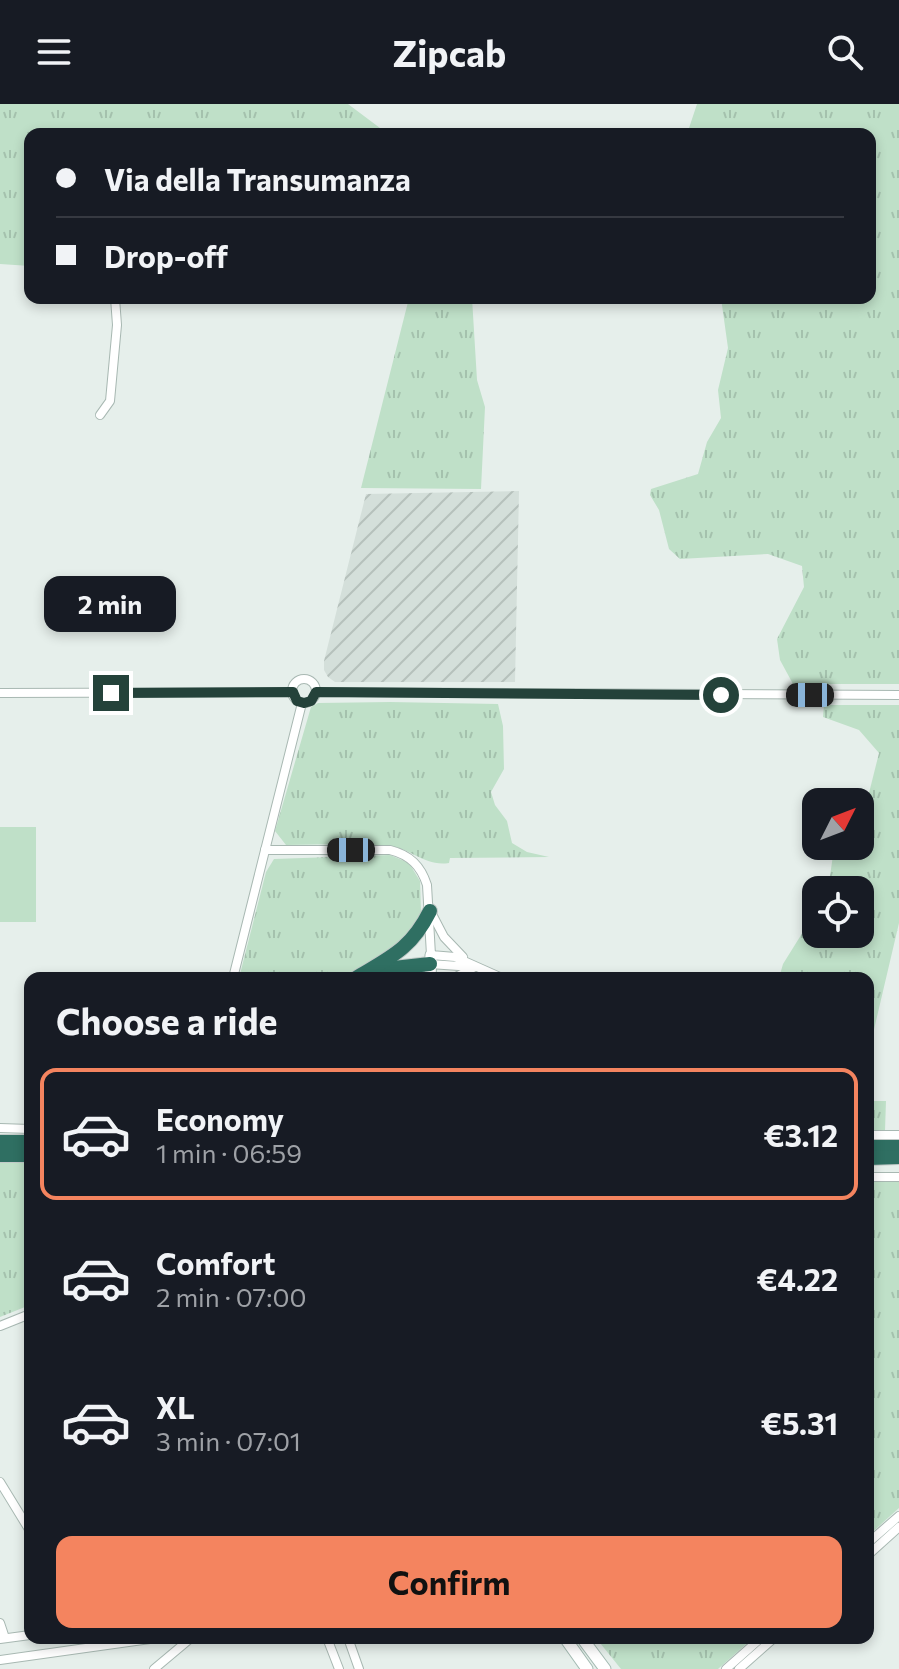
<!DOCTYPE html>
<html lang="en">
<head>
<meta charset="utf-8">
<style>
	:root { --surface:#171b24; --page:#242831; --text:#f1f3f6; --muted:#9ea1a6; --line:#363941; --accent:#f4845f }
	body { margin:0; font-family:Commissioner,sans-serif; background:var(--page); color:var(--text); height:100vh; display:flex; flex-direction:column; font-size:30px; white-space:nowrap }
	* { box-sizing:border-box; margin:0 }
	p { font-size:26px; color:var(--muted) }
	.icon { flex:none; width:44px; height:44px; fill:none; stroke:currentColor; stroke-width:2; stroke-linecap:round; stroke-linejoin:round }
	.map { position:relative; flex:1; overflow:hidden }
	.drawer { position:absolute; left:24px; top:868px; width:850px; height:672px; display:flex; flex-direction:column; background:var(--surface); border-radius:16px; box-shadow:0 4px 12px #0003 }
	.drawer>* { flex:none }
	.hud { position:absolute; left:24px; top:24px; width:852px; height:176px; border-radius:16px; box-shadow:0 4px 12px #0003; display:grid; align-content:center; height:176px; padding:0 32px; background:var(--surface) }
	.needle { width:52px; rotate:48deg }
	.controls { position:absolute; left:802px; top:684px; display:grid; gap:16px }
	.controls a { display:grid; place-items:center; width:72px; height:72px; border-radius:16px; background:var(--surface); box-shadow:0 4px 12px #0003; font-size:40px }
	.end { position:absolute; width:36px; height:36px; margin:-18px; border:10px solid #24423a; background:#fff; box-shadow:0 0 0 4px #fff }
	.from { border-radius:50% }
	.bubble { position:absolute; height:56px; border-radius:16px; background:var(--surface); box-shadow:0 4px 12px #0003; font-size:26px; font-weight:700; line-height:56px; text-align:center }
	.car { position:absolute; width:24px; height:48px; margin:-24px -12px; border-radius:10px; box-shadow:0 0 6px 2px #0007; background:linear-gradient(#222 24%,#8ab4d8 0 40%,#222 0 76%,#8ab4d8 0 86%,#222 0) }
	.hud b { display:flex; align-items:center; gap:28px; height:76px; font-size:30px }
	.hud b+b { border-top:2px solid var(--line) }
	.hud i { width:20px; height:20px; background:var(--text) }
	ul { padding:0; list-style:none }
	li { display:flex; align-items:center; gap:24px; height:132px; margin:0 16px 12px; padding:0 16px; border:4px solid transparent; border-radius:16px }
	li div { flex:1 }
	li b { display:block; font-size:30px }
	li em { font-style:normal; font-weight:700 }
	li.active { border-color:var(--accent) }
	li>.icon { width:72px; height:72px; stroke-width:1.5 }
	h2 { padding:0 32px; font-size:36px; line-height:96px }
	.action { display:flex; gap:16px; margin-top:auto; padding:16px 32px }
	.action a { flex:1; height:92px; border-radius:16px; background:var(--accent); color:#111; font-size:32px; font-weight:700; line-height:92px; text-align:center }
	header { display:flex; justify-content:space-between; align-items:center; height:104px; padding:0 32px; background:var(--surface); font-size:36px; font-weight:700 }
	.map>svg:first-child { display:block }
</style>
</head>
<body>
<header><svg class="icon" aria-label="menu" viewBox="0 0 24 24"><path d="M4 6h16M4 12h16M4 18h16"/></svg>Zipcab<svg class="icon" aria-label="search" viewBox="0 0 24 24"><circle cx="10" cy="10" r="6"/><path d="M15 15l6 6"/></svg></header>
<div class="map">
<svg width="899" height="1565" viewBox="0 0 899 1565">
	<defs>
		<pattern id="industrial-furrows" width="10" height="10" patternUnits="userSpaceOnUse" patternTransform="scale(2)"><rect width="10" height="10" fill="#d4dfda"/><path d="M-1 1l2-2M0 10L10 0M9 11l2-2" fill="none" stroke="#b6c1bc"/></pattern>
		<pattern id="grass-tufts" width="24" height="20" patternUnits="userSpaceOnUse" patternTransform="scale(2)"><rect width="24" height="20" fill="#bfe0c8"/><path d="M3 7l-1-3M5 7V3M7 7l1-3M15 17l-1-3M17 17v-4M19 17l1-3" fill="none" stroke="#a4c1ad"/></pattern>
	</defs>
	<rect width="100%" height="100%" fill="#e6efeb"/>
	<polygon fill="url(#industrial-furrows)" points="519,387 515,578 335,578 328,573 324,566 324,557 366,390"/>
	<g fill="url(#grass-tufts)">
		<polygon points="0,0 348,0 388,30 30,30 30,162 0,160"/>
		<polygon points="697,0 899,0 899,580 793,580 780,556 777,535 804,483 802,462 768,450 680,455 669,445 659,406 650,391 651,385 698,370 707,338 721,314 718,286 728,244 721,194 870,194 870,30 687,30"/>
		<polygon points="409,194 472,194 477,276 485,303 481,385 361,384"/>
		<path d="M 390,598 L 498,600 L 503,622 L 504,665 L 491,688 L 495,701 L 507,717 L 512,739 L 527,748 L 549,753 L 450,754 L 449,759 C 425,763 411,744 389,742 C 355,739 320,741 286,741 L 275,727 L 311,603 L 318,599 Z"/>
		<polygon points="824,601 899,601 899,819 868,951 868,874 779,874 783,860 816,807 816,830 860,830 860,786 828,786 833,751 839,742 860,742 860,707 868,693 879,649 859,626 823,613"/>
		<polygon points="390,751 409,759 420,777 421,809 413,831 390,849 346,874 239,874 266,768 274,755"/>
		<polygon points="868,997 886,997 885,1027 868,1027"/>
		<polygon points="0,1057 30,1057 30,1201 0,1213"/>
		<polygon points="868,1075 899,1075 899,1404 868,1432"/>
		<polygon points="596,1534 753,1534 718,1565 621,1565"/>
	</g>
	<rect fill="#bfe0c8" x="0" y="723" width="36" height="95"/>
	<g fill="none" stroke-linecap="round" stroke-linejoin="round">
		<defs>
			<g id="street">
				<polyline points="100,311 110,297 117,221 115,194"/>
				<circle cx="304" cy="587" r="12"/>
				<polyline points="316,588 899,591"/>
				<polyline points="0,589 293,588"/>
				<path d="M 265,746 L 390,746 C 410,751 421,762 427,781 L 431,851 L 455,853 L 502,874"/>
				<polyline points="432,810 444,833 463,853"/>
				<polyline points="430,860 473,863"/>
				<polyline points="233,874 302,599"/>
				<polyline points="454,874 475,863"/>
				<polyline points="0,1024 30,1025"/>
				<polyline points="868,1031 899,1031"/>
				<polyline points="868,1073 899,1073"/>
				<polyline points="0,1222 30,1210"/>
				<polyline points="0,1378 30,1427"/>
				<polyline points="868,1439 899,1412"/>
				<polyline points="868,1451 899,1423"/>
				<polyline points="0,1519 5,1534"/>
				<polyline points="327,1534 339,1565"/>
				<polyline points="348,1534 359,1565"/>
				<polyline points="0,1535 30,1531"/>
				<polyline points="0,1556 157,1534"/>
				<polyline points="154,1565 191,1534"/>
				<polyline points="726,1565 761,1534"/>
				<polyline points="739,1565 774,1534"/>
			</g>
			<g id="secondary">
				<polyline points="430,874 431,851"/>
				<polyline points="565,1534 587,1565"/>
				<polyline points="582,1534 605,1565"/>
			</g>
			<g id="highway">
				<polyline points="376,866 430,860"/>
				<path d="M 356,874 C 391,853 411,845 430,807"/>
				<polyline points="0,1038 30,1038"/>
				<polyline points="868,1043 899,1043"/>
				<polyline points="0,1051 30,1051"/>
				<polyline points="868,1054 899,1053"/>
			</g>
		</defs>
		<use href="#street" stroke="#a8b8b2" stroke-width="10"/>
		<use href="#secondary" stroke="#a4bbb3" stroke-width="13"/>
		<use href="#highway" stroke="#c2cac8" stroke-width="16"/>
		<use href="#street" stroke="#fff" stroke-width="8"/>
		<use href="#secondary" stroke="#fff" stroke-width="11"/>
		<use href="#highway" stroke="#2f6f62" stroke-width="14"/>
	</g>
	<g fill="none" stroke-linecap="round" stroke-linejoin="round">
		<polyline stroke="#24423a" stroke-width="10" points="111,589 293,588 297,597 304,599 311,597 316,588 721,591"/>
	</g>
</svg>
<div class="controls">
<a><svg class="needle" viewBox="-14 -14 28 28"><path d="M0-13l5 13h-10z" fill="#e53935"/><path d="M0 13l5-13h-10z" fill="#9ea1a6"/></svg></a>
<a><svg class="icon" aria-label="locate" viewBox="0 0 24 24"><circle cx="12" cy="12" r="6"/><path d="M12 2v4M12 18v4M2 12h4M18 12h4"/></svg></a>
</div>
<i class="end from" style="left:721px;top:591px"></i>
<i class="end" style="left:111px;top:589px"></i>
<div class="bubble" style="left:44px;top:472px;width:132px">2 min</div>
<i class="car" style="left:810px;top:591px;rotate:270deg"></i>
<i class="car" style="left:351px;top:746px;rotate:270deg"></i>
<div class="hud">
<b><i class="from"></i>Via della Transumanza</b>
<b><i></i>Drop-off</b>
</div>
<section class="drawer">
<h2>Choose a ride</h2>
<ul>
<li class="active"><svg class="icon" aria-label="car" viewBox="0 0 24 24"><path d="M5 17H2v-5l4-1 3-4h7l3 4 3 1v5h-3M9 17h6M6 11h13"/><circle cx="7" cy="17" r="2"/><circle cx="17" cy="17" r="2"/></svg><div><b>Economy</b><p>1 min · 06:59</p></div><em>€3.12</em></li>
<li><svg class="icon" aria-label="car" viewBox="0 0 24 24"><path d="M5 17H2v-5l4-1 3-4h7l3 4 3 1v5h-3M9 17h6M6 11h13"/><circle cx="7" cy="17" r="2"/><circle cx="17" cy="17" r="2"/></svg><div><b>Comfort</b><p>2 min · 07:00</p></div><em>€4.22</em></li>
<li><svg class="icon" aria-label="car" viewBox="0 0 24 24"><path d="M5 17H2v-5l4-1 3-4h7l3 4 3 1v5h-3M9 17h6M6 11h13"/><circle cx="7" cy="17" r="2"/><circle cx="17" cy="17" r="2"/></svg><div><b>XL</b><p>3 min · 07:01</p></div><em>€5.31</em></li>
</ul>
<div class="action"><a>Confirm</a></div>
</section>
</div>
</body>
</html>
